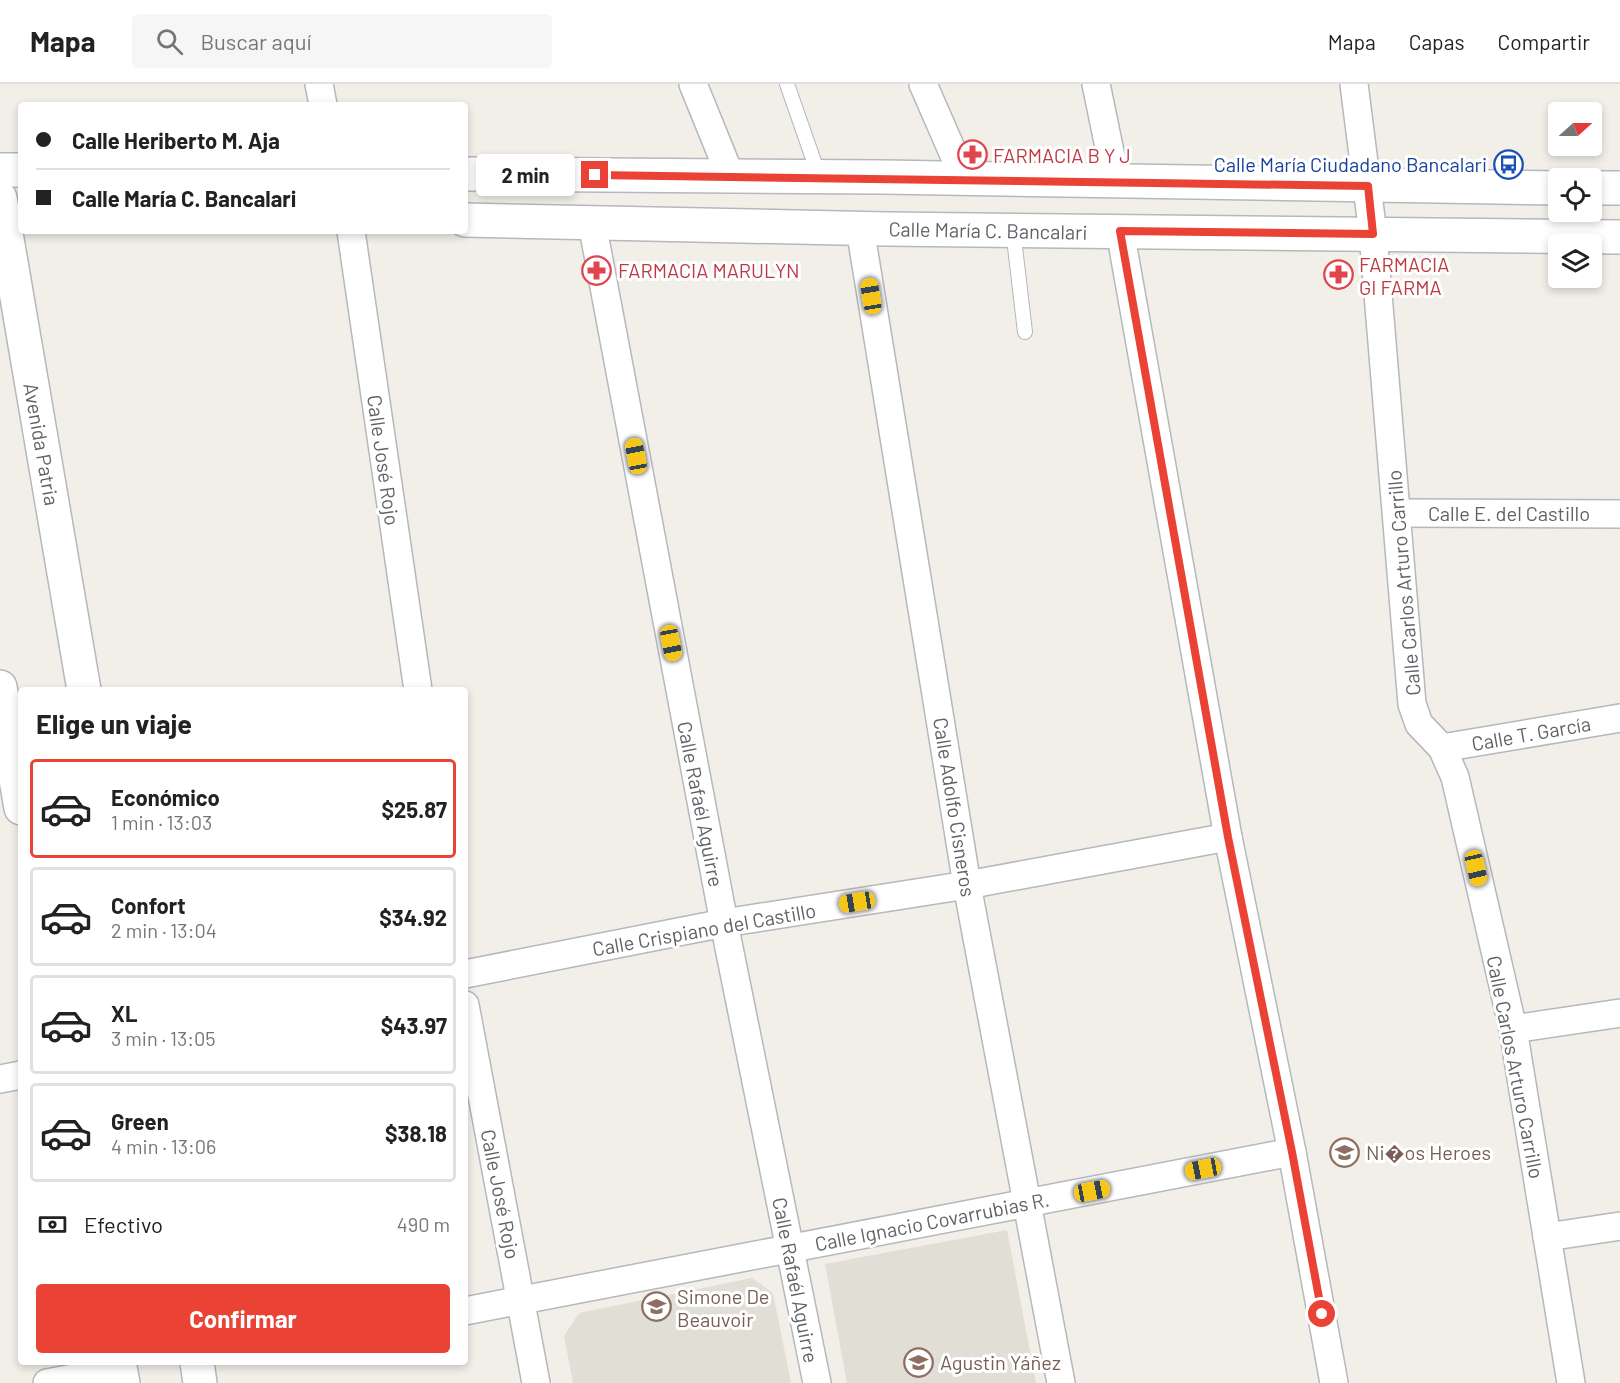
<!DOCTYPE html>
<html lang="es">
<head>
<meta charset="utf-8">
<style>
	:root { --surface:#fff; --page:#f6f6f6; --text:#222; --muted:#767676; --line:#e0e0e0; --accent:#ea4335 }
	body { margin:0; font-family:Barlow,sans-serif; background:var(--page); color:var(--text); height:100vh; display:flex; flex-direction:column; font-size:22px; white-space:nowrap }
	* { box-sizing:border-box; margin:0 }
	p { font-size:20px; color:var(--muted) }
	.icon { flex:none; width:33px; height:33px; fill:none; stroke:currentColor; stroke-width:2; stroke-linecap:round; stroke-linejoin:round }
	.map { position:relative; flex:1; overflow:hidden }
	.drawer { position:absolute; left:18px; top:603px; width:450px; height:678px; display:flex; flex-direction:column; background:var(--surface); border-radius:6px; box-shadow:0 3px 9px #0003 }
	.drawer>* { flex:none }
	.hud { position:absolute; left:18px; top:18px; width:450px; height:132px; border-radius:6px; box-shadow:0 3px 9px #0003; display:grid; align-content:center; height:132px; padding:0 18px; background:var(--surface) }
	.needle { width:39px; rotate:69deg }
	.fabs { position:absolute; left:1548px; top:18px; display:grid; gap:12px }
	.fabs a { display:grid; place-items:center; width:54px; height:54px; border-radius:6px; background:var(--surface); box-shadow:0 3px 9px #0003; font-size:30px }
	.end { position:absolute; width:27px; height:27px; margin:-14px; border:8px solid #ea4335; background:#fff; box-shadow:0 0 0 3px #fff }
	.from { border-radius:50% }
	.bubble { position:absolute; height:42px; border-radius:6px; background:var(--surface); box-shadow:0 3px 9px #0003; font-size:20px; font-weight:700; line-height:42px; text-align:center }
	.car { position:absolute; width:18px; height:36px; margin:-18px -9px; border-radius:8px; box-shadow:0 0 4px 2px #0007; background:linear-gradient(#f5c518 24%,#345 0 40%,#f5c518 0 76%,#345 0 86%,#f5c518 0) }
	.hud b { display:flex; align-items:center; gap:21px; height:57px; font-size:22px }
	.hud b+b { border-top:2px solid var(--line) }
	.hud i { width:15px; height:15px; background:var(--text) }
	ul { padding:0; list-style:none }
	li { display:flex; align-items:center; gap:18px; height:99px; margin:0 12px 9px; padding:0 6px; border:3px solid var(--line); border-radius:6px }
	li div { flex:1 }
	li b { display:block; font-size:22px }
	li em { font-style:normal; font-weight:700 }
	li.on { border-color:var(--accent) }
	li>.icon { width:54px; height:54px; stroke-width:1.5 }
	h2 { padding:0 18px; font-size:27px; line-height:72px }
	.pay { display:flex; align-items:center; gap:15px; height:66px; padding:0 18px; font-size:22px }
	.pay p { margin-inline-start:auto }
	.primary-button { display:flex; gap:12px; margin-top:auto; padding:12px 18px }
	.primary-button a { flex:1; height:69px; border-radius:6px; background:var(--accent); color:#fff; font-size:24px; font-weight:700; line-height:69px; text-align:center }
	header { display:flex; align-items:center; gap:36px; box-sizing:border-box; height:84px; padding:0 30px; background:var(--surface); border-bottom:2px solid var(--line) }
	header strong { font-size:28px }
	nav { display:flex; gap:33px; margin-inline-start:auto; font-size:21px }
	.search { width:420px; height:54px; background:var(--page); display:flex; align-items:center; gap:15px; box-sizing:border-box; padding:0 21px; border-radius:6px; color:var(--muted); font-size:22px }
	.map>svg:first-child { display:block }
</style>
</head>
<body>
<header>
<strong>Mapa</strong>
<div class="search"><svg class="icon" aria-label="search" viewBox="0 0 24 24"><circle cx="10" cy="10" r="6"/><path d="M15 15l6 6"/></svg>Buscar aquí</div>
<nav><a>Mapa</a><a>Capas</a><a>Compartir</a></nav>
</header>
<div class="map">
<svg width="1620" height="1299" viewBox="0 0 1620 1299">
	<rect width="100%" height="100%" fill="#f1efe8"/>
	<g fill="#e1ded6">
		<polygon points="1007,1146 1036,1299 847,1299 825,1180"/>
		<polygon points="752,1194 773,1209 791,1299 573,1299 564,1252 579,1229"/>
	</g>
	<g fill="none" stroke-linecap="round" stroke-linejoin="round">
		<defs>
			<g id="service">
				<polyline points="787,0 819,92"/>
				<polyline points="1013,146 1025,248"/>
			</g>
			<g id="minor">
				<polyline points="319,0 323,21"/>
				<polyline points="693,0 730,91"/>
				<polyline points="923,0 964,94"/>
				<polyline points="1096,0 1116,97"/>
				<polyline points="1354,0 1373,150 1412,620 1419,640 1442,664 1455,693 1513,945 1571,1299"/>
				<polyline points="592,139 724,839 817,1299"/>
				<polyline points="860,144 967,801 1061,1299"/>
				<polyline points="351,147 418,606"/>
				<polyline points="1120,147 1228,753 1292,1068 1334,1299"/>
				<polyline points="1398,429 1620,430"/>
				<polyline points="1442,664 1620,634"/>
				<polyline points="465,890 724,839 967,801 1228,753"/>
				<polyline points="465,921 536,1299"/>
				<polyline points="1513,945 1620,929"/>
				<polyline points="0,995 21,991"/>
				<polyline points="1547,1153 1620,1142"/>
				<polyline points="465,1227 1292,1068"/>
				<polyline points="47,1299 121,1285"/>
			</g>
			<g id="tertiary">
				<polyline points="0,86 21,86"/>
				<polyline points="465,90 883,93 1558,104"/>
				<polyline points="1592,104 1620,104"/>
				<polyline points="0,114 84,606"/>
				<polyline points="465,136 887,145 1620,153"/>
				<polyline points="0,603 21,724"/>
				<polyline points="119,1278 123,1299"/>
				<polyline points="197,1278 200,1299"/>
			</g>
		</defs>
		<use href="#service" stroke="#b5b8bc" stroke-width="16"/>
		<use href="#minor" stroke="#b5b8bc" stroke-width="30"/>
		<use href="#tertiary" stroke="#b5b8bc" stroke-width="36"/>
		<use href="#service" stroke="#fff" stroke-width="14"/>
		<use href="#minor" stroke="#fff" stroke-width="27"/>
		<use href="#tertiary" stroke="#fff" stroke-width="33"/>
	</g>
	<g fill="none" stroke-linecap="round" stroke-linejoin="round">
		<polyline stroke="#ea4335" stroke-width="8" points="595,91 1368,102 1373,150 1120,147 1228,753 1292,1068 1322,1230"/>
	</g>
	<defs>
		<symbol id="pharmacy-ring" viewBox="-11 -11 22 22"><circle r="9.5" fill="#fff" stroke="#e0444e" stroke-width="1.5"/><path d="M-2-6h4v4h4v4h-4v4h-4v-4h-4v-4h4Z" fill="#e0444e"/></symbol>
		<symbol id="bus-ring" viewBox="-11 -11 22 22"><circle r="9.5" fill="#fff" stroke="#1a4fb4" stroke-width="1.5"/><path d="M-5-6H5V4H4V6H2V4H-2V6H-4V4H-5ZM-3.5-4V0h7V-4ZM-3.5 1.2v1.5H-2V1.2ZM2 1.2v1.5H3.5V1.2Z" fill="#1a4fb4"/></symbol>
		<symbol id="school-ring" viewBox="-11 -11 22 22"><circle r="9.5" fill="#fff" stroke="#8d6e63" stroke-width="1.5"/><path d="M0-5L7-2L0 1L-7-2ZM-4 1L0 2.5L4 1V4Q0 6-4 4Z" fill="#8d6e63"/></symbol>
	</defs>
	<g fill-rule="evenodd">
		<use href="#pharmacy-ring" x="956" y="54" width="33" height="33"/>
		<use href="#bus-ring" x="1492" y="64" width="33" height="33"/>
		<use href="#pharmacy-ring" x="580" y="170" width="33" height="33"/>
		<use href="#pharmacy-ring" x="1322" y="174" width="33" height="33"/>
		<use href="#school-ring" x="1328" y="1052" width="33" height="33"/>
		<use href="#school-ring" x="640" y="1206" width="33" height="33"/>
		<use href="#school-ring" x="902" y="1262" width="33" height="33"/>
	</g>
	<g text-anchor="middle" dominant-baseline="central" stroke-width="6" stroke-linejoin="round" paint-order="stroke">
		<g font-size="20" fill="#be3a42" stroke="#fff" text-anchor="start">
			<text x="993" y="71">FARMACIA B Y J</text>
			<text x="1359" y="180">FARMACIA<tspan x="1359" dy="23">GI FARMA</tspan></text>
			<text x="618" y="186">FARMACIA MARULYN</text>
		</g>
		<g font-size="20" fill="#164399" stroke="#fff" text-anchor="end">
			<text x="1487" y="80">Calle María Ciudadano Bancalari</text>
		</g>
		<g font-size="20" fill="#5f6368" stroke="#fff">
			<text transform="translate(988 146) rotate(1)">Calle María C. Bancalari</text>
			<text transform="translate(42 360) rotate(80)">Avenida Patria</text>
			<text transform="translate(384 376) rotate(82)">Calle José Rojo</text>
			<text x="1509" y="429">Calle E. del Castillo</text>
			<text transform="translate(1403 499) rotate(-95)">Calle Carlos Arturo Carrillo</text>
			<text transform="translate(1531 649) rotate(-10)">Calle T. García</text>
			<text transform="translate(701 720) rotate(79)">Calle Rafaél Aguirre</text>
			<text transform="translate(955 723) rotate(81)">Calle Adolfo Cisneros</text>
			<text transform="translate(704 845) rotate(-10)">Calle Crispiano del Castillo</text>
			<text transform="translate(1516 983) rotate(79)">Calle Carlos Arturo Carrillo</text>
			<text transform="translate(501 1110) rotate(79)">Calle José Rojo</text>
			<text transform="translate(932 1137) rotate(-11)">Calle Ignacio Covarrubias R.</text>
			<text transform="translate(796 1196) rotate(79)">Calle Rafaél Aguirre</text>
		</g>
		<g font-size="20" fill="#785e54" stroke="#fff" text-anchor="start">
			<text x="1366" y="1068">Ni�os Heroes</text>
			<text x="677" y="1212">Simone De<tspan x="677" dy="23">Beauvoir</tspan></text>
			<text x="940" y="1278">Agustin Yáñez</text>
		</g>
	</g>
</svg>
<div class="fabs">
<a><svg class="needle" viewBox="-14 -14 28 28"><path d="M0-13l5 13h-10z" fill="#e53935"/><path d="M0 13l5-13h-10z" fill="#767676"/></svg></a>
<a><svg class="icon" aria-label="locate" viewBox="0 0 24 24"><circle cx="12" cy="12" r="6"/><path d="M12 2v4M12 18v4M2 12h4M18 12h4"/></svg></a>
<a><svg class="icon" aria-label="layers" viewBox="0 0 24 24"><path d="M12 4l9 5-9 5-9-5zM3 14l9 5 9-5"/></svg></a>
</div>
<i class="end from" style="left:1322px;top:1230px"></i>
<i class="end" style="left:595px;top:91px"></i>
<div class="bubble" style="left:476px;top:70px;width:99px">2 min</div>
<i class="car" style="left:871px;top:212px;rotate:351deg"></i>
<i class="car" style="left:636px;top:372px;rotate:349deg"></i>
<i class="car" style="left:671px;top:559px;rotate:169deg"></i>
<i class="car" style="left:1476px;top:784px;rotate:167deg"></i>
<i class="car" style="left:857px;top:818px;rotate:261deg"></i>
<i class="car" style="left:1203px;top:1085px;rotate:259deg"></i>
<i class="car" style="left:1092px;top:1107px;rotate:79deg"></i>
<div class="hud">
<b><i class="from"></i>Calle Heriberto M. Aja</b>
<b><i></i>Calle María C. Bancalari</b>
</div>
<section class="drawer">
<h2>Elige un viaje</h2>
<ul>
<li class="on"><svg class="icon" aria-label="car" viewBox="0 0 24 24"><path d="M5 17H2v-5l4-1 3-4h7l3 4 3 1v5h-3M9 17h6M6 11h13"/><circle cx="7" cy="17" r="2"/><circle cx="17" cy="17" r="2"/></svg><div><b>Económico</b><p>1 min · 13:03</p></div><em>$25.87</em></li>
<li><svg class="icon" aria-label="car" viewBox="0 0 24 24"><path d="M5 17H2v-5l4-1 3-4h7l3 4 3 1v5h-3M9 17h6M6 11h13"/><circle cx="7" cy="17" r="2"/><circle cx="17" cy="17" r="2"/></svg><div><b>Confort</b><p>2 min · 13:04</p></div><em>$34.92</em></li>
<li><svg class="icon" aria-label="car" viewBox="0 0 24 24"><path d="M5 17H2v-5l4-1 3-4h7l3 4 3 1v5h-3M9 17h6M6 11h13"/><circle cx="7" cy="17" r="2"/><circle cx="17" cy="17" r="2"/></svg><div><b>XL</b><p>3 min · 13:05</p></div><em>$43.97</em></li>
<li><svg class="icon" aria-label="car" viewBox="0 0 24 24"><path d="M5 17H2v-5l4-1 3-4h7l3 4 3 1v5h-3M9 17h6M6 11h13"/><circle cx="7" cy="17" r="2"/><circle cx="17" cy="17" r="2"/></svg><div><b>Green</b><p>4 min · 13:06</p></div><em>$38.18</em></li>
</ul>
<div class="pay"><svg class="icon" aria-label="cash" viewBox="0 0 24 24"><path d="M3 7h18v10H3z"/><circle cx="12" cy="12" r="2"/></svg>Efectivo<p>490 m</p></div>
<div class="primary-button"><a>Confirmar</a></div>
</section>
</div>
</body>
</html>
